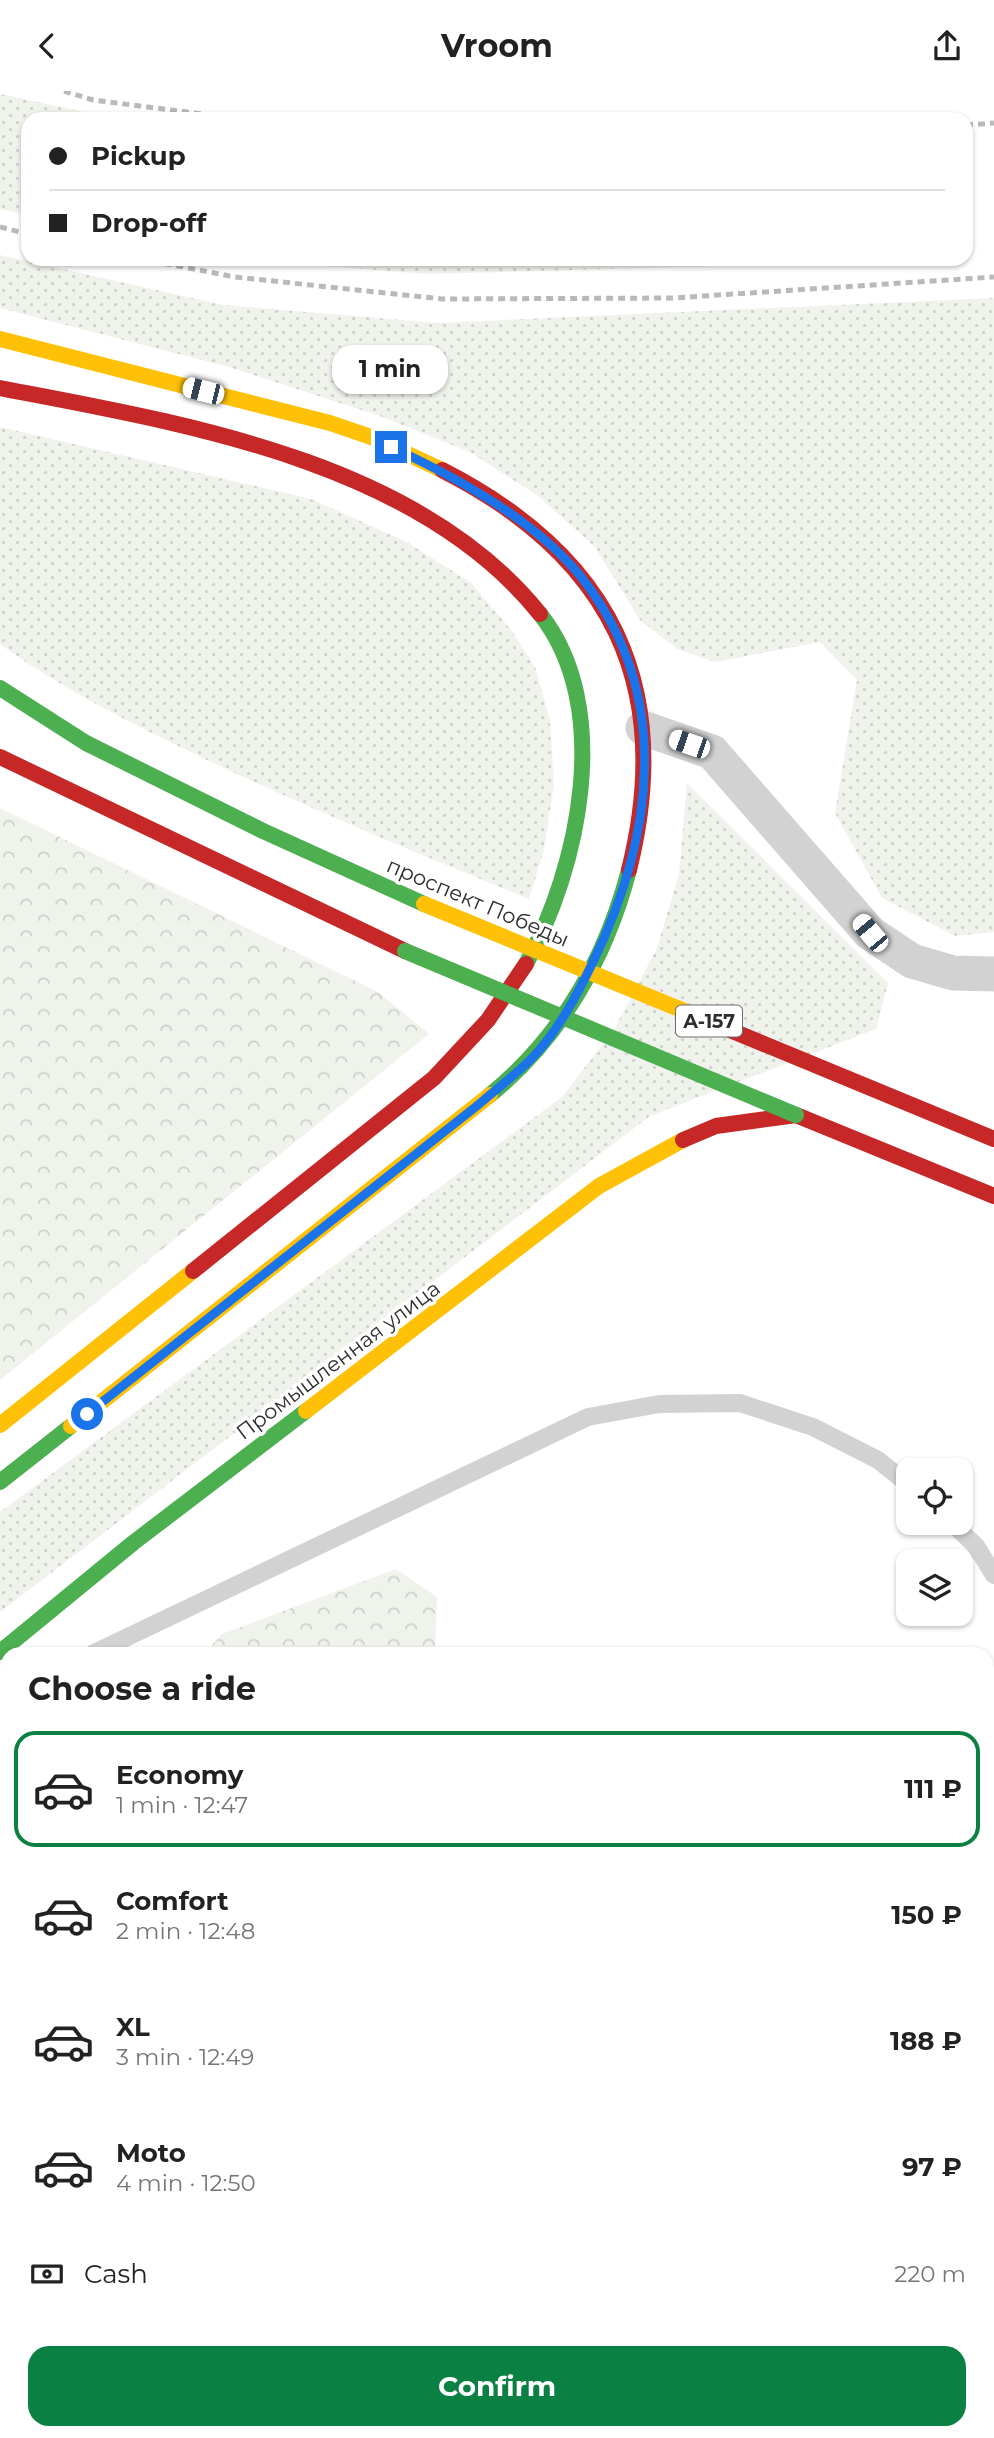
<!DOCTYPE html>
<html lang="en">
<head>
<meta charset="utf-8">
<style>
	:root { --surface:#fff; --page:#f6f6f6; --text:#222; --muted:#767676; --line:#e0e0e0; --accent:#0b8043 }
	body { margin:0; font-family:Montserrat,sans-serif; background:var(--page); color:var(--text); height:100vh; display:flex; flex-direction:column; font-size:26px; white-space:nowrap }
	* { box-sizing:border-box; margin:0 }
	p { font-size:23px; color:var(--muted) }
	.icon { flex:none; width:38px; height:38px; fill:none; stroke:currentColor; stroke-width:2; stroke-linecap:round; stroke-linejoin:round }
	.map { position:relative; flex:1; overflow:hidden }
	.drawer { position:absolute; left:0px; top:1556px; width:994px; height:793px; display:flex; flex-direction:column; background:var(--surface); border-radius:21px 21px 0 0; box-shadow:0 2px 5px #0004 }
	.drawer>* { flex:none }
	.guide { position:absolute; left:21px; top:21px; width:952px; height:154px; border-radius:21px; box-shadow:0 2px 5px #0004; display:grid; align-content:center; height:154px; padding:0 28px; background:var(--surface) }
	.fabs { position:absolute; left:896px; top:1367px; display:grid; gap:14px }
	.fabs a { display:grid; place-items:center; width:77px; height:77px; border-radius:14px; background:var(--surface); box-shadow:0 2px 5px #0004; font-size:35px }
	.end { position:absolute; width:32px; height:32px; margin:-16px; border:9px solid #1a73e8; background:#fff; box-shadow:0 0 0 4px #fff }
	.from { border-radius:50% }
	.bubble { position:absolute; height:49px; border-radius:21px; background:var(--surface); box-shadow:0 2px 5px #0004; font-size:23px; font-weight:700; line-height:49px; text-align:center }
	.car { position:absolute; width:21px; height:42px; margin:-21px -10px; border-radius:9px; box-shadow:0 0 5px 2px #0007; background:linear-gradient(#fff 24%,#345 0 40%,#fff 0 76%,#345 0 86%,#fff 0) }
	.guide b { display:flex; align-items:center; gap:24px; height:66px; font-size:26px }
	.guide b+b { border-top:2px solid var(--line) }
	.guide i { width:18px; height:18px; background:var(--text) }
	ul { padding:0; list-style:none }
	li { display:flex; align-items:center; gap:21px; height:116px; margin:0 14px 10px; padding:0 14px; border:4px solid transparent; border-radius:21px }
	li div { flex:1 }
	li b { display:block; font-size:26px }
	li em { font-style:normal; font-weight:700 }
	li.current { border-color:var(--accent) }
	li>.icon { width:63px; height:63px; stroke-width:1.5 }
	h2 { padding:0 28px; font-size:32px; line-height:84px }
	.pay { display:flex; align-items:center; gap:18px; height:77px; padding:0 28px; font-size:26px }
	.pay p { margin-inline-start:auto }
	.primary-button { display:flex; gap:14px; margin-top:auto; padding:14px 28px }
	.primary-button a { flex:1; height:80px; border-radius:21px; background:var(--accent); color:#fff; font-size:28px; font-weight:700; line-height:80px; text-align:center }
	header { display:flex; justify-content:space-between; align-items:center; height:91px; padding:0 28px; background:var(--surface); font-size:32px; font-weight:700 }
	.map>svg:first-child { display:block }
</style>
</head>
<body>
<header><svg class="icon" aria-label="back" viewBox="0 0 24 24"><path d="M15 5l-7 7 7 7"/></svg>Vroom<svg class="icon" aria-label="share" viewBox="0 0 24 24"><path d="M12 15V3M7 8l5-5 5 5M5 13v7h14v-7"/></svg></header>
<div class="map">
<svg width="994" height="2347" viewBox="0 0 994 2347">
	<defs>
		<pattern id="grass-dots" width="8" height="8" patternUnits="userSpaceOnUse" patternTransform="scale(1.75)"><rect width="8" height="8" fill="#f0f3ec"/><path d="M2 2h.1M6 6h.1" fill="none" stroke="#ced1cb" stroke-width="1.8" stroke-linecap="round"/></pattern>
		<pattern id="forest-crowns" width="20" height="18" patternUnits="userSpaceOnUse" patternTransform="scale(1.75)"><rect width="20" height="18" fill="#f0f3ec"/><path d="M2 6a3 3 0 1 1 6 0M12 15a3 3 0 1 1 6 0" fill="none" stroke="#ced1cb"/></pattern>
	</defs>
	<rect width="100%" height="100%" fill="#fff"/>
	<g fill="url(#grass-dots)">
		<polygon points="0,3 117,28 28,28 28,124 0,118"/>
		<polygon points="0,164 223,214 437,232 994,207 994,841 955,845 882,807 835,722 857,589 820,551 715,571 677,558 640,529 595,456 538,405 470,361 380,325 229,276 0,217"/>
		<polygon points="235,168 896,168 896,170 427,183"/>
		<path d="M 0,336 L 311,408 L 405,450 L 471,492 L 512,540 L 535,576 L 550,629 L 554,693 L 544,759 L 529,808 C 419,763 310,718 203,667 C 132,633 64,599 0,553 Z"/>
		<polygon points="687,692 888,892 876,938 650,1025 0,1521 0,1421 562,1006 615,937 657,857 679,783"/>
	</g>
	<g fill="url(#forest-crowns)">
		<polygon points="0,717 378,901 429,943 0,1289"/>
		<polygon points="396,1478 437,1506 435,1563 204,1563 222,1543"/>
		<polygon points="0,1710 7,1712 7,2023 0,2025"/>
	</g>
	<polygon fill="#f0f3ec" points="994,2015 994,2347 741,2347 742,2342 987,2342 987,2018"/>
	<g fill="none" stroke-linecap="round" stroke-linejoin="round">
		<g stroke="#d2d2d2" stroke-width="18">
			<polyline points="952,1432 976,1455 994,1484"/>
			<polyline points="92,1563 588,1326 659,1313 740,1312 813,1336 878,1369 908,1393"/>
			<polyline points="987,1999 994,1996"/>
			<polyline points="0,2063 7,2063"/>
			<polyline points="987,2225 994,2226"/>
			<polyline points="715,2347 716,2342"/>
		</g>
		<polyline stroke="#d2d2d2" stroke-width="35" points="643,637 712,661 870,842 912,870 953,882 994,883"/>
		<g stroke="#4caf50" stroke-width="16">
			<polyline points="0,597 86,652 263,740 424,813"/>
			<path d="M 526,873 C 579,777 614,616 540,523"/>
			<path d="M 490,1004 C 561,946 606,867 629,779"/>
			<polyline points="0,1391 71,1335"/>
			<polyline points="0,1561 133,1452 306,1320"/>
		</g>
		<g stroke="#ffc107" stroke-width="16">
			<polyline points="0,248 330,332 371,346 442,379"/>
			<polyline points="306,1320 599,1095 683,1049"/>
			<polyline points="0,1334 193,1180"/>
			<polyline points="71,1335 490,1004"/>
		</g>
		<g stroke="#c62828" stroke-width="16">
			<path d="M 0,297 C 182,332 418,370 540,523"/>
			<path d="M 442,379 C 611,465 675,594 629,779"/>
			<polyline points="0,666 405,860"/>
			<polyline points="683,1049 716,1035 796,1024 994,1105"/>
			<polyline points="193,1180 434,987 488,929 526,873"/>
		</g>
		<g stroke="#b9b9b9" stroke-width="5" stroke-dasharray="7 5" stroke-linecap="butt">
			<polyline points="64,0 93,9 242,28"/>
			<polyline points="966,34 994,32"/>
			<polyline points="0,136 28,143"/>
			<polyline points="141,168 235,186 442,208 673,207 994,186"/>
		</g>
		<polyline stroke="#4caf50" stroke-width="16" points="405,860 796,1024"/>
		<polyline stroke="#ffc107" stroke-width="16" points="424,813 689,922"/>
		<polyline stroke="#c62828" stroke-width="16" points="689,922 994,1048"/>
	</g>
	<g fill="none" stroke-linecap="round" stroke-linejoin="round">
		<path stroke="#1a73e8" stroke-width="9" d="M 87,1323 L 478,1014 C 496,998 517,983 534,965 C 559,938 577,904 593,871 C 653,747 673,607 585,491 C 541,432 456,386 391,356"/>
	</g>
	<g text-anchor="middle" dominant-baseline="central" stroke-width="7" stroke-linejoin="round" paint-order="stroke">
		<rect fill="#fff" stroke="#6c6c6c" stroke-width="2" x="676" y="914.5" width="66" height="31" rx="5"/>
		<g font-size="19" font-weight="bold" fill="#2d2d2d">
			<text x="709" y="930">А-157</text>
		</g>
		<g font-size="21" fill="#2d2d2d" stroke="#fff">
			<text transform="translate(478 811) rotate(23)">проспект Победы</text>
			<text transform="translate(338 1269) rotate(-37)">Промышленная улица</text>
		</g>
	</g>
</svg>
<div class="fabs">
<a><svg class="icon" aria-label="locate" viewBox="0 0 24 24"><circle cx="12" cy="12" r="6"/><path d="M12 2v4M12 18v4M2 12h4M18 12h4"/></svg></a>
<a><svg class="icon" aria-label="layers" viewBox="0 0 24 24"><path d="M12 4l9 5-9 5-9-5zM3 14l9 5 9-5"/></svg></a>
</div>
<i class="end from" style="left:87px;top:1323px"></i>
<i class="end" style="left:391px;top:356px"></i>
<div class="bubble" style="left:332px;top:254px;width:116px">1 min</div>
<i class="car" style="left:203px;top:300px;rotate:284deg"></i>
<i class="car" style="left:689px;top:653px;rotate:289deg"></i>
<i class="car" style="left:870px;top:842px;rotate:320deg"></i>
<div class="guide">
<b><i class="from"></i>Pickup</b>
<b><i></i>Drop-off</b>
</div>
<section class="drawer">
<h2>Choose a ride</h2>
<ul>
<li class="current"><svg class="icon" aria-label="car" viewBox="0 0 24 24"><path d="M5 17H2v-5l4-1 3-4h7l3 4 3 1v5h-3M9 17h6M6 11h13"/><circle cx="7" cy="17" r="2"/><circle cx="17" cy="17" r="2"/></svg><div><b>Economy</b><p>1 min · 12:47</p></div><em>111 ₽</em></li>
<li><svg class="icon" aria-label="car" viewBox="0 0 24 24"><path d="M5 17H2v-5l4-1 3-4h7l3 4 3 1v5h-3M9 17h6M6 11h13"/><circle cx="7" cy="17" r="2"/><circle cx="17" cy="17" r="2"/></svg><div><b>Comfort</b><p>2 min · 12:48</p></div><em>150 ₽</em></li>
<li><svg class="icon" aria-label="car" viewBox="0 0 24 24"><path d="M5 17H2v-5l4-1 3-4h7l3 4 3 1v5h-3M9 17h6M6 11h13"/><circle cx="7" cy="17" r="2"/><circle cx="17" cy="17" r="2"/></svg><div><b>XL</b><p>3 min · 12:49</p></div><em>188 ₽</em></li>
<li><svg class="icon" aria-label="car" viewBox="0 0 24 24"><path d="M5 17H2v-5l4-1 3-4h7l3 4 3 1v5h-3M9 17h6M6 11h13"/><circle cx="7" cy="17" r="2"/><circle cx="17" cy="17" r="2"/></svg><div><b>Moto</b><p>4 min · 12:50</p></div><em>97 ₽</em></li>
</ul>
<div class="pay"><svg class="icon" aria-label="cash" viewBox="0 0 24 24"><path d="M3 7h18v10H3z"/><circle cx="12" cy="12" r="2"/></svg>Cash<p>220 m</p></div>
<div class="primary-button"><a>Confirm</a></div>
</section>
</div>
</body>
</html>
